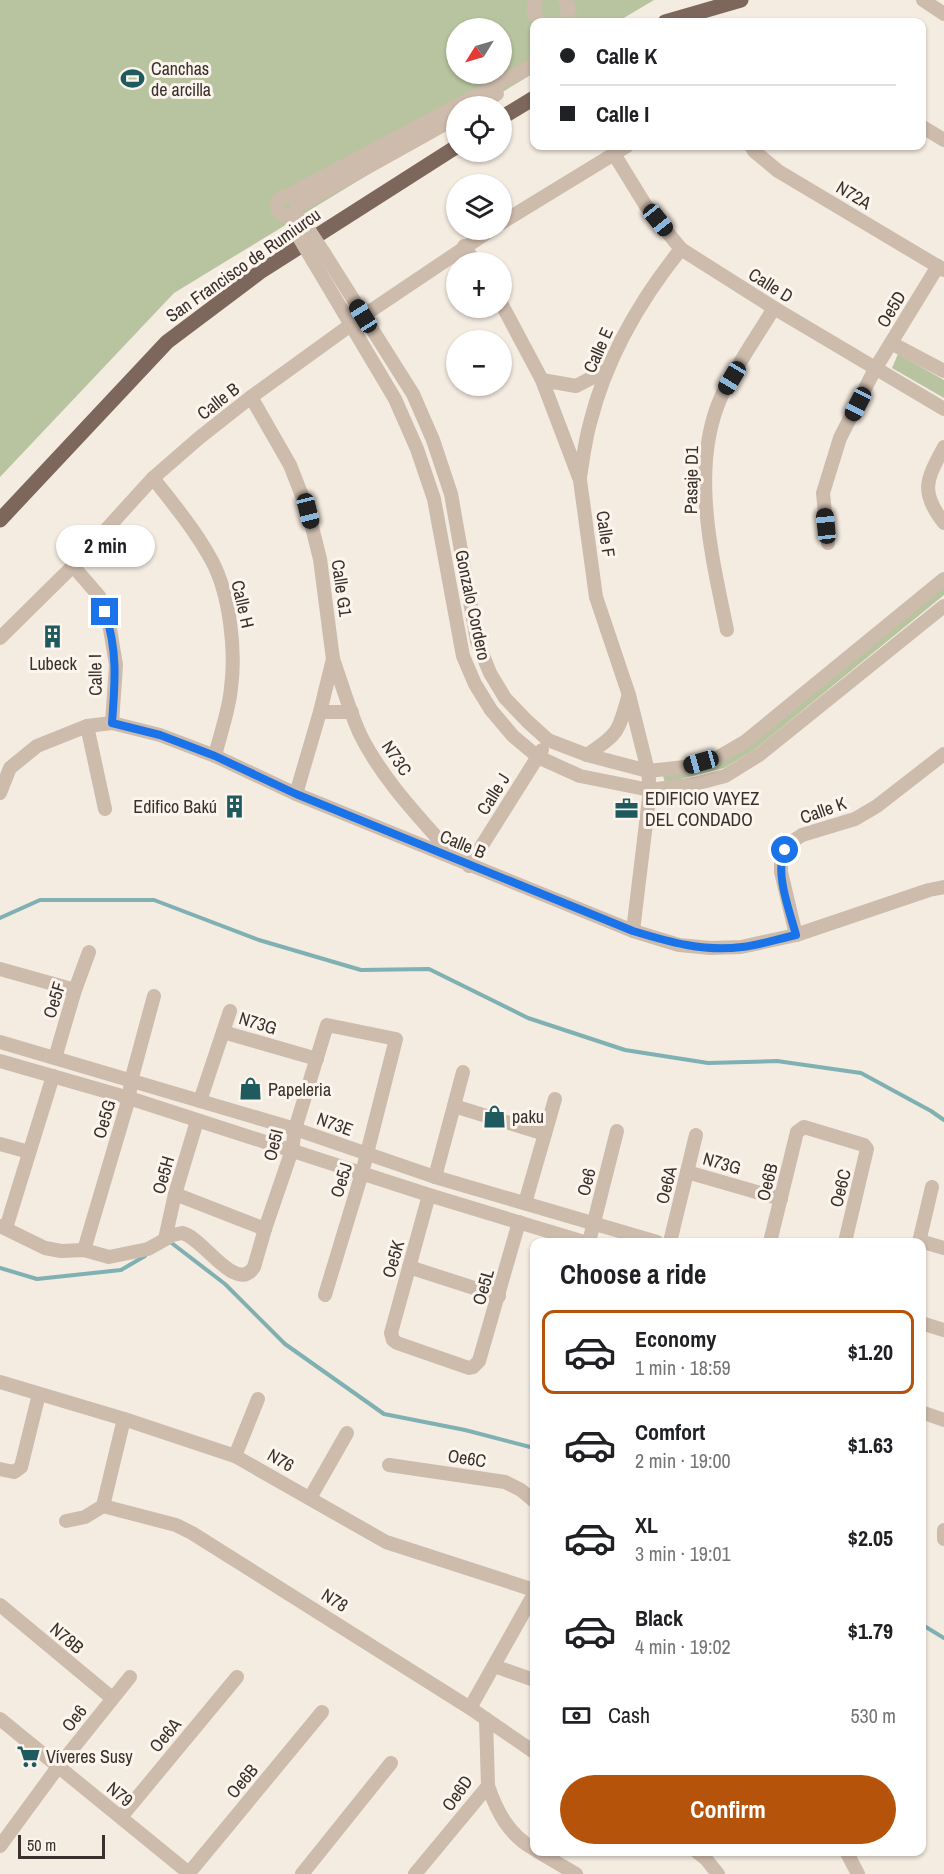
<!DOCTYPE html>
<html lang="en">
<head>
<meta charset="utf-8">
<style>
	:root { --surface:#fff; --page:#f2f2f2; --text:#202124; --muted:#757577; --line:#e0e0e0; --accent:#b45309 }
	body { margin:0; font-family:"Archivo Narrow",sans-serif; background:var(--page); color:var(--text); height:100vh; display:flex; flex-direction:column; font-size:22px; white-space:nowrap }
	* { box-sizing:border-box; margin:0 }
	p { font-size:20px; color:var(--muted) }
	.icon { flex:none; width:33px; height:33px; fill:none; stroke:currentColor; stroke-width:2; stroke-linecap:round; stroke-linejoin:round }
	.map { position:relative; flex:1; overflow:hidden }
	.details { position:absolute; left:530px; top:1238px; width:396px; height:618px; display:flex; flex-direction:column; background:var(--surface); border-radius:12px; box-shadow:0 2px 4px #0004 }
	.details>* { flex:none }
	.guide { position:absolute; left:530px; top:18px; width:396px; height:132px; border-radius:12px; box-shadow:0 2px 4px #0004; display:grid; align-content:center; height:132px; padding:0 30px; background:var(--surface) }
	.needle { width:39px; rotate:233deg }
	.buttons { position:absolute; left:446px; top:18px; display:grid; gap:12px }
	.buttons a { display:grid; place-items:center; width:66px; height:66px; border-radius:50%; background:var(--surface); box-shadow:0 2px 4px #0004; font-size:30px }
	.scale { position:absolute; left:18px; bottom:15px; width:87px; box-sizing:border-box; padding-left:6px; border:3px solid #3b302b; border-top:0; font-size:16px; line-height:21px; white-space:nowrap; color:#3b302b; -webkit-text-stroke:4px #fbf5ee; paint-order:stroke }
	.end { position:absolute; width:27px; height:27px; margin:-14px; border:8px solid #1a73e8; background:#fff; box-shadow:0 0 0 3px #fff }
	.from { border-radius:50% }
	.bubble { position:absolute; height:42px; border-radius:21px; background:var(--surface); box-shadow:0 2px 4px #0004; font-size:20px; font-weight:700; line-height:42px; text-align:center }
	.car { position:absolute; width:18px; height:36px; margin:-18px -9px; border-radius:8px; box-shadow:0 0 4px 2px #0007; background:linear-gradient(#222 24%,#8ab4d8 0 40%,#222 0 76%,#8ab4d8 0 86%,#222 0) }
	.guide b { display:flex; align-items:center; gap:21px; height:57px; font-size:22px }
	.guide b+b { border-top:2px solid var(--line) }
	.guide i { width:15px; height:15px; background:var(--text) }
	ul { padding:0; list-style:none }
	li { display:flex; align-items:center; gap:18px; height:84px; margin:0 12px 9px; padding:0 18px; border:3px solid transparent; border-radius:12px }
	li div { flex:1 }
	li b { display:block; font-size:22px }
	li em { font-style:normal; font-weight:700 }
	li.on { border-color:var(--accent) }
	li>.icon { width:54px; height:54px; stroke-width:1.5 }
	h2 { padding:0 30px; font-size:27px; line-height:72px }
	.pay { display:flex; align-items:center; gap:15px; height:66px; padding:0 30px; font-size:22px }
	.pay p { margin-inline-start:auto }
	.button { display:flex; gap:12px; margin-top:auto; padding:12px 30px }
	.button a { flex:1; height:69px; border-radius:36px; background:var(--accent); color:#fff; font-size:24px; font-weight:700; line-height:69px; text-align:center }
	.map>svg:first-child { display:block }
</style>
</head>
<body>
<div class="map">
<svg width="944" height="1874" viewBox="0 0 944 1874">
	<rect width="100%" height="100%" fill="#f4ebe1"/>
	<g fill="#b8c4a0" fill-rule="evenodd">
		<path d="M 0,0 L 654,0 L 617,22 L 534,22 L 534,73 L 479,106 L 456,106 L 456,121 L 174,293 L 0,477 ZM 456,28 L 501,28 L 501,74 L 456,74 Z"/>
		<polygon points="898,354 944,380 944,398 892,368"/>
		<polygon points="944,582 944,595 754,750 724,768 665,783 662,772 716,762"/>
	</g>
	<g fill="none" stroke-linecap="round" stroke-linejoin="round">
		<g stroke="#7fb0b2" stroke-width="4">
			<polyline points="0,918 40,900 154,900 259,940 361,970 429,969 528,1018 625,1050 708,1063 777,1061 861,1073 931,1111 944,1120"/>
			<polyline points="169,1241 225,1284 285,1344 384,1414 465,1430 534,1448"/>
			<polyline points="0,1268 37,1279 121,1270 145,1256"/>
			<polyline points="921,1624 944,1638"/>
		</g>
		<g stroke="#cdbbac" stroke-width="14">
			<path d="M 536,0 C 532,8 533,15 540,22"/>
			<polyline points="923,0 944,14"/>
			<polyline points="563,22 569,10 565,0"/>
			<polyline points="475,106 497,94"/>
			<polyline points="921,126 944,140"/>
			<polyline points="751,146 754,151 778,171 944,270"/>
			<polyline points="614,154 646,206 681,249 774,308 944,409"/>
			<circle cx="287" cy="206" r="10"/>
			<polyline points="287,196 534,65"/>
			<polyline points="298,206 456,118"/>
			<polyline points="501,223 627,146"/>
			<polyline points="464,246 475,262"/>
			<polyline points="324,253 413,394 433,440 451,494 477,641 490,673 505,698 527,721 548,740 587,755 648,771 685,767 717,758 746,741 944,579"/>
			<polyline points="313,261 395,399 417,449 434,499 463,656 475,684 491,710 513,736 538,757 580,776 650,790 695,784 725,776 759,755 944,606"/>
			<polyline points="501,303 542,380 580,480 596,597 629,695 648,771 650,790 633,931"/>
			<polyline points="891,343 944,371"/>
			<polyline points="542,380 576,386 607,370"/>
			<polyline points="251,397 290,465 308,511 320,559 333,659 320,712 296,794"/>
			<path d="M 944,447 C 927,479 919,491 944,523"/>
			<path d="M 580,477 C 583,459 585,441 590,423 C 606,359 640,300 681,249"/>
			<path d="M 153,478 C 174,505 196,531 212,561 C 230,595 236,651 231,688 C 229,711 220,734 215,756"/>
			<polyline points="828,543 823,493 840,438 875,369 938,266"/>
			<polyline points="73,566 99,596 110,629 116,665 112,723"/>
			<path d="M 727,630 C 712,557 689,466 722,395 C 736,366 757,336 774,308"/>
			<polyline points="0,638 73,566 153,478 199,438 251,397 363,316 491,230"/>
			<path d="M 333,659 C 342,684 349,710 360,734 C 383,781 422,820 456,859"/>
			<polyline points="320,712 352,712"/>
			<polyline points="87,726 105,809"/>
			<path d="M 587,755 C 618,733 618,734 628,697"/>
			<polyline points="0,793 10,768 37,746 87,726 112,723 160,735 215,756 296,794 633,931 679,945 711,948 741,947 796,935 929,890 944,887"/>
			<polyline points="469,866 542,750"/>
			<polyline points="796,935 781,872 781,858 793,841 802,835 855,819 877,806 944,754"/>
			<polyline points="0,969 75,990"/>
			<polyline points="223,1032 317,1059"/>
			<polyline points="0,1042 295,1129 435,1177 657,1242"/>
			<polyline points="55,1058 75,990 89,952"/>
			<polyline points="0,1061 129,1098 429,1195 584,1242"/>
			<polyline points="200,1101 230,1011"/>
			<polyline points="454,1106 545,1134"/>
			<polyline points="0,1144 29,1152"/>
			<polyline points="687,1172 781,1199"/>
			<polyline points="435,1177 463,1072"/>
			<polyline points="175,1194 265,1229"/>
			<polyline points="429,1195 391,1333 393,1340 397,1343 469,1368 473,1367 479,1361 519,1222"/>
			<polyline points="525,1203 555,1099"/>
			<path d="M 0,1226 L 45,1248 L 61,1251 L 84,1250 L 109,1257 L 148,1249 L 173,1235 L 182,1233 C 203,1237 236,1295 254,1267 L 265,1229 L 292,1150 L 295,1129 L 327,1025 L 396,1039 L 362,1173 L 325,1295"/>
			<polyline points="6,1228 53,1076"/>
			<polyline points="165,1239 175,1194 197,1121"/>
			<polyline points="920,1241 944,1248"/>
			<polyline points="589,1242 617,1131"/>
			<polyline points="670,1242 696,1135"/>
			<polyline points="770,1242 797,1132 804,1127 864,1145 867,1149 845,1242"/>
			<polyline points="919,1242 932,1187"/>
			<polyline points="84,1250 129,1098 131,1081 154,996"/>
			<polyline points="409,1267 499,1296"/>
			<polyline points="921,1323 944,1330"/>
			<polyline points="0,1382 124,1419 235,1456 386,1542 534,1590"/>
			<polyline points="921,1412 944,1420"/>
			<polyline points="235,1456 258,1399"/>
			<polyline points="389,1465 505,1482 521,1490 534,1501"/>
			<polyline points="0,1469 14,1472 21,1467 39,1394"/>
			<polyline points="310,1498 347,1433"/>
			<polyline points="103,1506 176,1525 192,1533 470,1708 534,1752"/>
			<polyline points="66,1521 85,1517 103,1506 124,1419"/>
			<polyline points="944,1530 944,1539"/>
			<polyline points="0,1605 112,1698"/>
			<polyline points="494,1666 534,1680"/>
			<polyline points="470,1708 534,1594"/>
			<polyline points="0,1719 190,1874"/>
			<path d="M 488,1786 C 497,1812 509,1835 534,1849"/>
			<polyline points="121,1817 237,1677"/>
			<polyline points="0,1846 58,1767 130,1677"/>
			<polyline points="537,1851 576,1874"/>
			<polyline points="696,1851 706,1859 718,1874"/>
			<polyline points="846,1851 858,1874"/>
			<polyline points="189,1873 322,1712"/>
			<polyline points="302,1874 391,1763"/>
			<polyline points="415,1874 488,1786 486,1719"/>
		</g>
		<g stroke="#7d675c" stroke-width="15">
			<polyline points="665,22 741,0"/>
			<polyline points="501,118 534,98"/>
			<polyline points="0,520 167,342 260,272 456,147"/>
		</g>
		<g stroke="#cdbbac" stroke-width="14">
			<polyline points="303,221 324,253"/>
			<polyline points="293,227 313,261"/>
		</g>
	</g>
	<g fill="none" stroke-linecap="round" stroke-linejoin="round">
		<path stroke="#1a73e8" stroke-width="8" d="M 105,612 C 118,652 115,682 112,723 L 160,735 L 215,756 L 296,794 L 633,931 C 669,942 704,952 742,947 C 760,945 778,939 796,935 C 790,912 774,872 785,850"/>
	</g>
	<defs>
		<symbol id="stadium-bare" viewBox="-9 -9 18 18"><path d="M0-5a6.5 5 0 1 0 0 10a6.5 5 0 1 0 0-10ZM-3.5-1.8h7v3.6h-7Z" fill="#1f5a5e" stroke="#fbf5ee" stroke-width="2.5" paint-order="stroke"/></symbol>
		<symbol id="building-bare" viewBox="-9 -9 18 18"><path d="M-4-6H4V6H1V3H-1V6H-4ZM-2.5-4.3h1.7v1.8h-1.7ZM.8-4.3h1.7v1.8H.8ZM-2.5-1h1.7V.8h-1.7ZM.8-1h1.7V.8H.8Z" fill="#1f5a5e" stroke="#fbf5ee" stroke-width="2.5" paint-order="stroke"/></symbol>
		<symbol id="office-bare" viewBox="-9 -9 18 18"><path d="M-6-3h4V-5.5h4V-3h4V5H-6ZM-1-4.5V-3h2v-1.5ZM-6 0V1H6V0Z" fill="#1f5a5e" stroke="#fbf5ee" stroke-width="2.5" paint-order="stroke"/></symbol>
		<symbol id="shop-bare" viewBox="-9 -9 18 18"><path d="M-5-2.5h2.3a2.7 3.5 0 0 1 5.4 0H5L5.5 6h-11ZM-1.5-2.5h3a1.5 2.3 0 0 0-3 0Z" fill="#1f5a5e" stroke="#fbf5ee" stroke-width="2.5" paint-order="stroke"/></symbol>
		<symbol id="supermarket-bare" viewBox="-9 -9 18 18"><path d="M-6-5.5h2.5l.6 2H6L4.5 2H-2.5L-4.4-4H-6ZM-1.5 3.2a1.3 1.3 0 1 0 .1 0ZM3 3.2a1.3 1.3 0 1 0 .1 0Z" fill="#1f5a5e" stroke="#fbf5ee" stroke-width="2.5" paint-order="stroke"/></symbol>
	</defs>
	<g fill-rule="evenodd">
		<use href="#stadium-bare" x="116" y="62" width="33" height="33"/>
		<use href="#building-bare" x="36" y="620" width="33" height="33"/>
		<use href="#building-bare" x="218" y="790" width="33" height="33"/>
		<use href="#office-bare" x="610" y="792" width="33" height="33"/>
		<use href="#shop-bare" x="234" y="1072" width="33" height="33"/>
		<use href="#shop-bare" x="478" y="1100" width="33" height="33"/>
		<use href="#supermarket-bare" x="12" y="1740" width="33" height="33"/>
	</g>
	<g text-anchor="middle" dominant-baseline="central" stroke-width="6" stroke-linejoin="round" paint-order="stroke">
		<g font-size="18" fill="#3b302b" stroke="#fbf5ee" text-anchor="start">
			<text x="151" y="68">Canchas<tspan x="151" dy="21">de arcilla</tspan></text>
			<text x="53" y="663" text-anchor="middle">Lubeck</text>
			<text x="645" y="798">EDIFICIO VAYEZ<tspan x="645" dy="21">DEL CONDADO</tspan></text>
			<text x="217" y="806" text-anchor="end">Edifico Bakú</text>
			<text x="268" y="1089">Papeleria</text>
			<text x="512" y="1116">paku</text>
			<text x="46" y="1756">Víveres Susy</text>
		</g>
		<g font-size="18" fill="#3b302b" stroke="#fbf5ee">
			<text transform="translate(854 195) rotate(31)">N72A</text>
			<text transform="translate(243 265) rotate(-35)">San Francisco de Rumiurcu</text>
			<text transform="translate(771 285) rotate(32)">Calle D</text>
			<text transform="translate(891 309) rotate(-59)">Oe5D</text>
			<text transform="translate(598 350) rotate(-66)">Calle E</text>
			<text transform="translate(218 401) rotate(-38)">Calle B</text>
			<text transform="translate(691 480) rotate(-89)">Pasaje D1</text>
			<text transform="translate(606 534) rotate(82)">Calle F</text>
			<text transform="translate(342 588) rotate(82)">Calle G1</text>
			<text transform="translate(243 604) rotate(77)">Calle H</text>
			<text transform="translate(473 605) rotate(78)">Gonzalo Cordero</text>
			<text transform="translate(95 675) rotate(-91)">Calle I</text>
			<text transform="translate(397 758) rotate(56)">N73C</text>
			<text transform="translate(493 794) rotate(-58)">Calle J</text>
			<text transform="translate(823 810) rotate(-19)">Calle K</text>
			<text transform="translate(463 844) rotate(22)">Calle B</text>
			<text transform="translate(54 1000) rotate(-73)">Oe5F</text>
			<text transform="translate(258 1023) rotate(17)">N73G</text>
			<text transform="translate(104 1119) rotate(-74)">Oe5G</text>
			<text transform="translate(335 1124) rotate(20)">N73E</text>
			<text transform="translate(273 1145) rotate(-76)">Oe5I</text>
			<text transform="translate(722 1163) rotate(16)">N73G</text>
			<text transform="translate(163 1175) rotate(-74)">Oe5H</text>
			<text transform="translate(341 1180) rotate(-73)">Oe5J</text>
			<text transform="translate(586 1182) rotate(-76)">Oe6</text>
			<text transform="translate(767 1182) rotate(-76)">Oe6B</text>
			<text transform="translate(666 1185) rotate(-76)">Oe6A</text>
			<text transform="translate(840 1188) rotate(-76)">Oe6C</text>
			<text transform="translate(393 1259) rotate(-74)">Oe5K</text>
			<text transform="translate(483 1287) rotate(-74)">Oe5L</text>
			<text transform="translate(467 1458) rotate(9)">Oe6C</text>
			<text transform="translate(281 1460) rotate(30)">N76</text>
			<text transform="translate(335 1600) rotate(32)">N78</text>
			<text transform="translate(67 1638) rotate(40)">N78B</text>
			<text transform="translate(74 1718) rotate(-52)">Oe6</text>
			<text transform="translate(165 1735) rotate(-50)">Oe6A</text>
			<text transform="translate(242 1781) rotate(-50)">Oe6B</text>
			<text transform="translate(457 1793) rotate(-54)">Oe6D</text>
			<text transform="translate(120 1794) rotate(39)">N79</text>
		</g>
	</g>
</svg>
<div class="buttons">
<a><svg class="needle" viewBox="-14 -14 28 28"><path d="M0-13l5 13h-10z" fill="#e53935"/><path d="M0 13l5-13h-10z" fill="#757577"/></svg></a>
<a><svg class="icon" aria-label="locate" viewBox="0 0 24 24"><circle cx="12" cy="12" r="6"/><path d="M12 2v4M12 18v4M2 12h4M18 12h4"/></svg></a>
<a><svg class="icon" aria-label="layers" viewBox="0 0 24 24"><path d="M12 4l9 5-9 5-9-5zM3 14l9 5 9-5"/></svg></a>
<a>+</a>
<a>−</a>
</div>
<div class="scale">50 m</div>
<i class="end from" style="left:785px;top:850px"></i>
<i class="end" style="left:105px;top:612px"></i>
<div class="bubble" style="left:56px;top:525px;width:99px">2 min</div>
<i class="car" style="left:658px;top:220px;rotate:141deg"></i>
<i class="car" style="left:363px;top:316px;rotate:328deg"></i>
<i class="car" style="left:732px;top:378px;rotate:211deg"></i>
<i class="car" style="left:858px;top:404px;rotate:207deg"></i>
<i class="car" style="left:308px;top:511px;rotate:166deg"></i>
<i class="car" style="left:826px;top:526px;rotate:354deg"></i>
<i class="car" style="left:701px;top:762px;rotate:254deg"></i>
<div class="guide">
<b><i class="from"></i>Calle K</b>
<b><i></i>Calle I</b>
</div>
<section class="details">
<h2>Choose a ride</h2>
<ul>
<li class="on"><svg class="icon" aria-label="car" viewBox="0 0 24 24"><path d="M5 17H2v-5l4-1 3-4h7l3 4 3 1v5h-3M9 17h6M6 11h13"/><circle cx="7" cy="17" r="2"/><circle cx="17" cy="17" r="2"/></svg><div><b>Economy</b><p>1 min · 18:59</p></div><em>$1.20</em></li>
<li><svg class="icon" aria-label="car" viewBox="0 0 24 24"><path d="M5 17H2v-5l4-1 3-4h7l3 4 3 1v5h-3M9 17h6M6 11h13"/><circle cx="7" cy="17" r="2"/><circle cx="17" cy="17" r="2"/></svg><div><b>Comfort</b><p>2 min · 19:00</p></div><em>$1.63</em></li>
<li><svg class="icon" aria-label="car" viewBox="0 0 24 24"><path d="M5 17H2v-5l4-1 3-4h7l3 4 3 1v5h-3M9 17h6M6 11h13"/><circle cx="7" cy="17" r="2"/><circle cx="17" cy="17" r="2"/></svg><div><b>XL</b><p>3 min · 19:01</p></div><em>$2.05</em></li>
<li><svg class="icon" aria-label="car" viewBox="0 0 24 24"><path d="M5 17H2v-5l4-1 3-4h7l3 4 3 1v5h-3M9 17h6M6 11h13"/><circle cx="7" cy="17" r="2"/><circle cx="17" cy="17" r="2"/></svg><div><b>Black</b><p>4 min · 19:02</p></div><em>$1.79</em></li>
</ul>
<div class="pay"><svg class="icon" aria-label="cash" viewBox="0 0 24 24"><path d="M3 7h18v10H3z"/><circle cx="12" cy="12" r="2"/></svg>Cash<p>530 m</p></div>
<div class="button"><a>Confirm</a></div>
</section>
</div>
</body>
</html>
